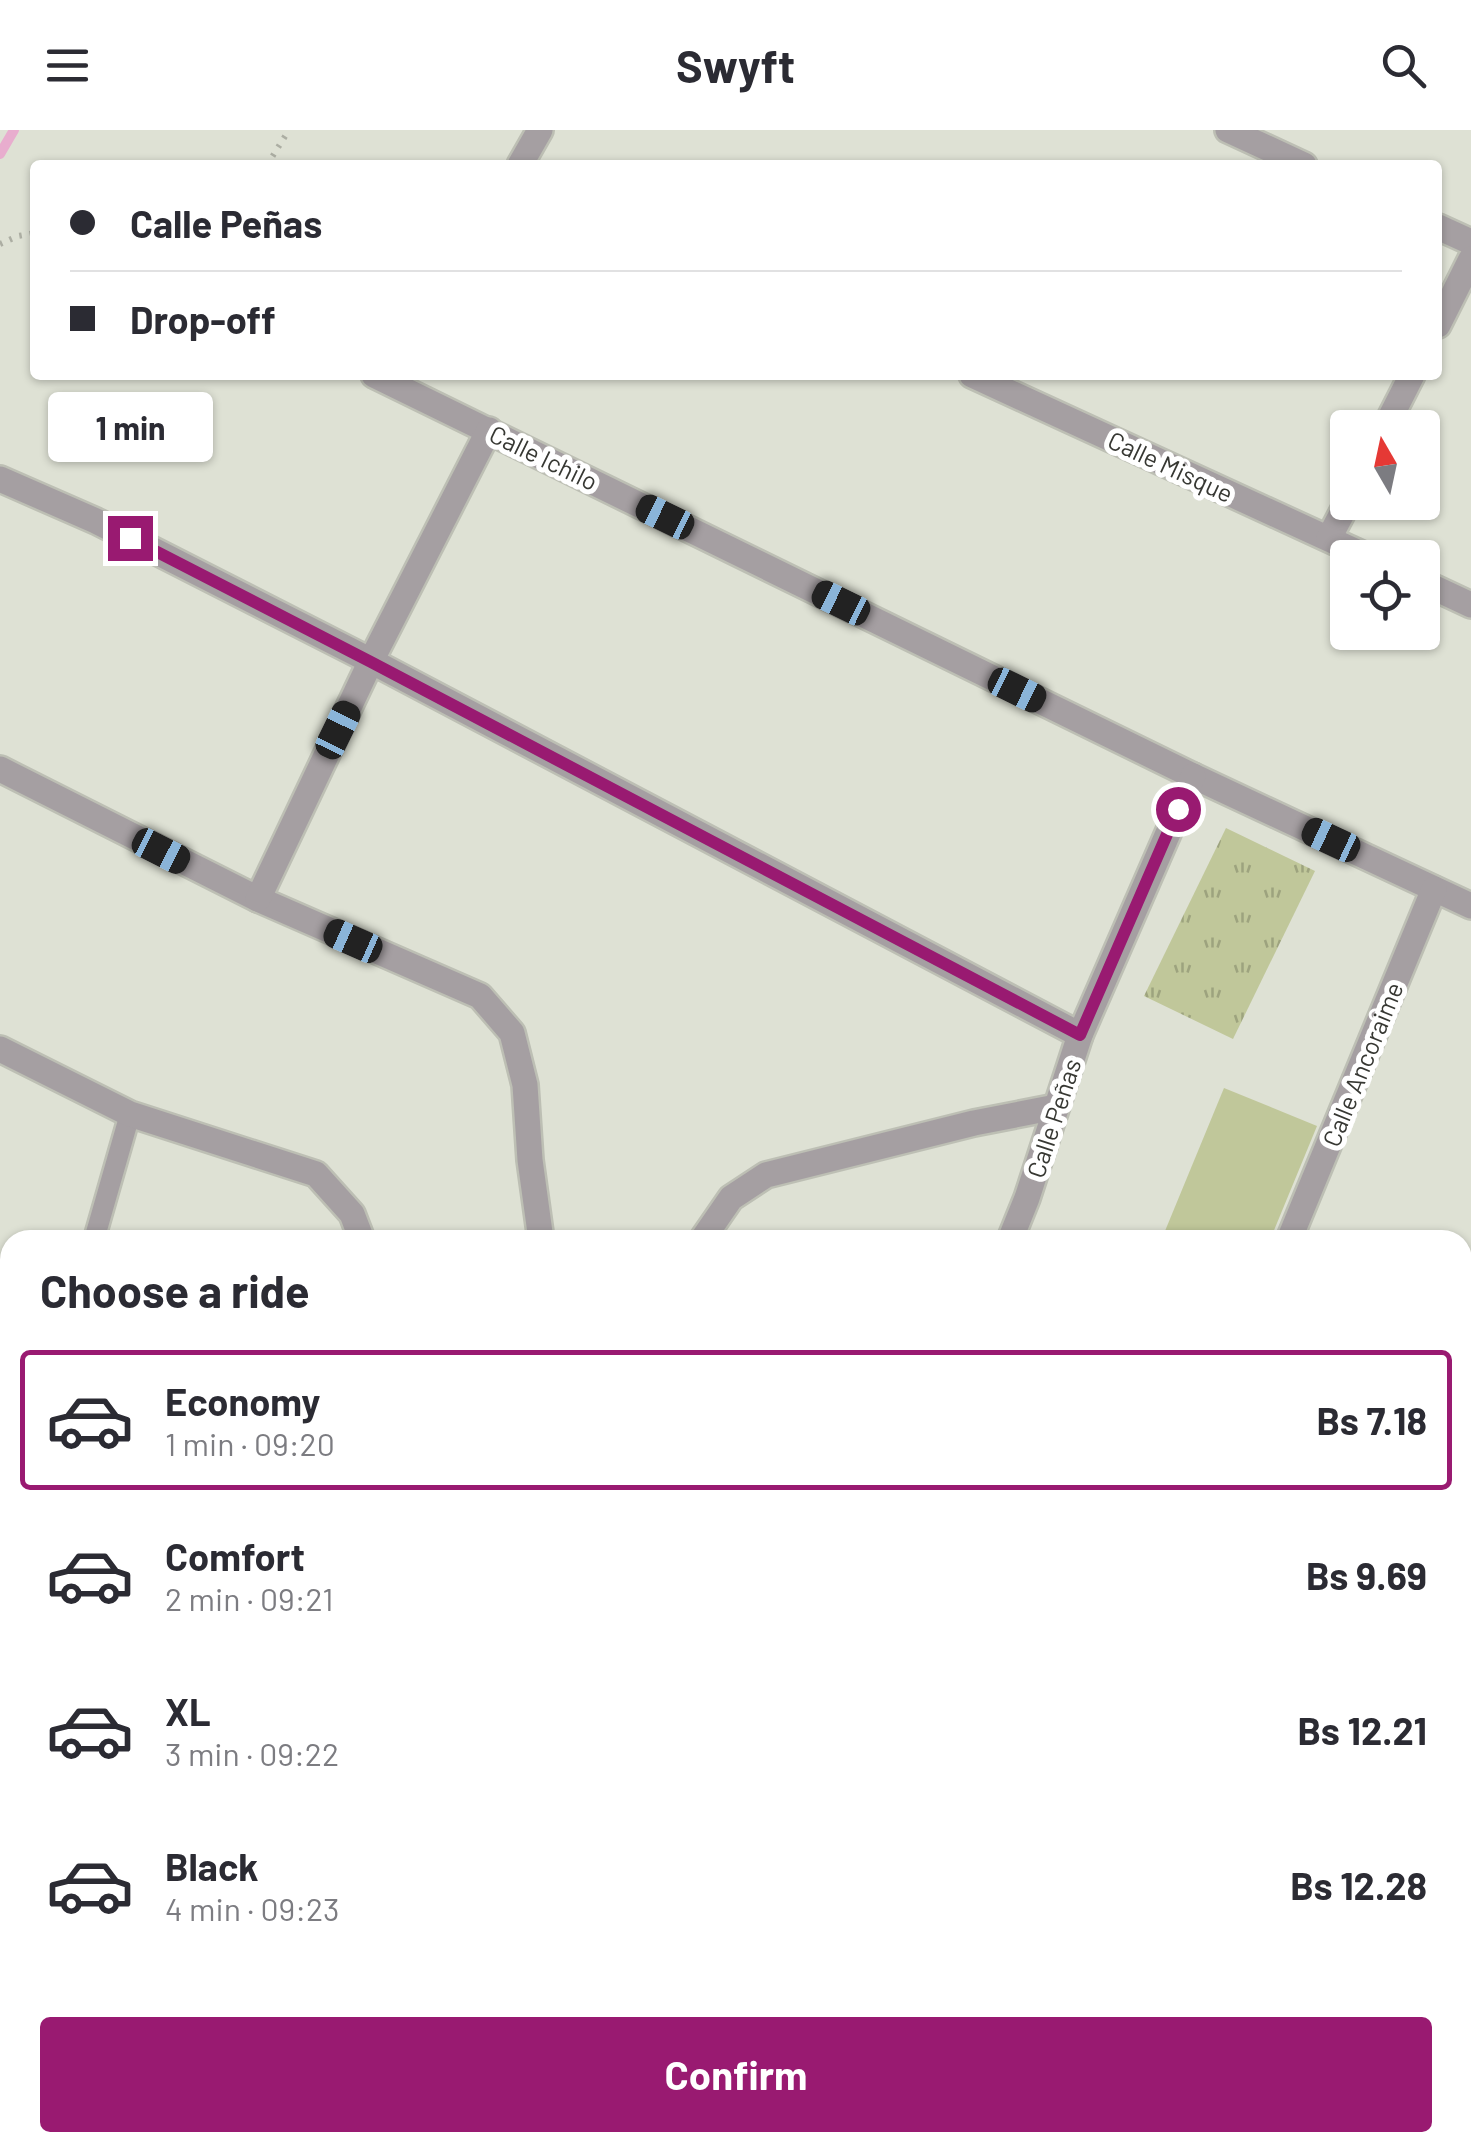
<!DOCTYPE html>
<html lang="en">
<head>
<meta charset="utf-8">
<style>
	:root { --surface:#fff; --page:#f7f7f7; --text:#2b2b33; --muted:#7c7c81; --line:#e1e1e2; --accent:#991a71 }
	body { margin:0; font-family:Barlow,sans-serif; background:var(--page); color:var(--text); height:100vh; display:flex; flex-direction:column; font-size:38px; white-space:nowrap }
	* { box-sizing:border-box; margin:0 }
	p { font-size:32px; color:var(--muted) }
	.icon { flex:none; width:55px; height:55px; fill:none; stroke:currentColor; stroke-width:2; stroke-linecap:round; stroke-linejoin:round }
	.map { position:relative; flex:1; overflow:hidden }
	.drawer { position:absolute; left:0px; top:1100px; width:1472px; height:922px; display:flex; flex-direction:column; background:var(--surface); border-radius:30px 30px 0 0; box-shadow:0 2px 8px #0004 }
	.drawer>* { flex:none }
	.guide { position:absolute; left:30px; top:30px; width:1412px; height:220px; border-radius:10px; box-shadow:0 2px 8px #0004; display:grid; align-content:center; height:220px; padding:0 40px; background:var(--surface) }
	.needle { width:65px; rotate:351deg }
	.controls { position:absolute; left:1330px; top:280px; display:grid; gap:20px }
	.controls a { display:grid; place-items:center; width:110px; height:110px; border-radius:10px; background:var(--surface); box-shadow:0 2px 8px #0004; font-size:50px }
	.end { position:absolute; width:45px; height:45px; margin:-22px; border:12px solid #991a71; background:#fff; box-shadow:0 0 0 5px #fff }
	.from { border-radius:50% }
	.bubble { position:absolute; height:70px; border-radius:10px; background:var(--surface); box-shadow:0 2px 8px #0004; font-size:32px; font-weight:700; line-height:70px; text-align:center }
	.car { position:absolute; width:30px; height:60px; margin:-30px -15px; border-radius:12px; box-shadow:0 0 8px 2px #0007; background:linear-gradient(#222 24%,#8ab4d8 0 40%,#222 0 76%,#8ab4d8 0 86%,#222 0) }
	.guide b { display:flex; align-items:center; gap:35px; height:95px; font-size:38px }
	.guide b+b { border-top:2px solid var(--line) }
	.guide i { width:25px; height:25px; background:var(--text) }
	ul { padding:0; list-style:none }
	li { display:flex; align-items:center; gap:30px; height:140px; margin:0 20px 15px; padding:0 20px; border:5px solid transparent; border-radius:10px }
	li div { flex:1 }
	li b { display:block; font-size:38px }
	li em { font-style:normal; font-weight:700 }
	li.on { border-color:var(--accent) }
	li>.icon { width:90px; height:90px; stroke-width:1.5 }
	h2 { padding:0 40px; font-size:45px; line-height:120px }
	.action { display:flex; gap:20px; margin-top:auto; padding:20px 40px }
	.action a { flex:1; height:115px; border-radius:10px; background:var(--accent); color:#fff; font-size:40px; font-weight:700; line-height:115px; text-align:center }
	header { display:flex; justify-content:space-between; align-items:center; height:130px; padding:0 40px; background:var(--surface); font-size:45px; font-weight:700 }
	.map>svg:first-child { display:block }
</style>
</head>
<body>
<header><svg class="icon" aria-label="menu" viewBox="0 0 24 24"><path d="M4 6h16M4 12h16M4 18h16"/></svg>Swyft<svg class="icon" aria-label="search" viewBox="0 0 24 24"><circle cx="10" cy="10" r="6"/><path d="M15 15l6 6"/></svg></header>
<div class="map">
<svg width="1471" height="2021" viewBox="0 0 1471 2021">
	<defs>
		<pattern id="park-tufts" width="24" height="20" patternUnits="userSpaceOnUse" patternTransform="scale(2.5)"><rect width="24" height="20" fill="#c0c79a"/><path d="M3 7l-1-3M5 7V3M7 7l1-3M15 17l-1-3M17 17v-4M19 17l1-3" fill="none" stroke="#9da37e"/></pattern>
	</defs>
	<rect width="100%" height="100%" fill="#dee1d4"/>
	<polygon fill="url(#park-tufts)" points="1226,698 1315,741 1233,909 1144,866"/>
	<polygon fill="#c0c79a" points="1224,958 1317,996 1270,1110 1188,1110 1165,1101"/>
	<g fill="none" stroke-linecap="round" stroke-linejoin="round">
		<polyline stroke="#e8adce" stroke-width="10" points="0,24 14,0"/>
		<defs>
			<polyline id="lane" points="94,1110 130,984"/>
			<g id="street">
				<polyline points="1228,0 1304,35"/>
				<polyline points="520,35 540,0"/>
				<polyline points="1438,97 1471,112"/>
				<polyline points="1438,195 1471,129"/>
				<polyline points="374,245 1193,646 1471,776"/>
				<polyline points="972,245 1370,428"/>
				<polyline points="1385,298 1412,245"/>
				<polyline points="0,349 96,391 371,531 1080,905"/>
				<polyline points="1329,408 1348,372"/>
				<polyline points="1422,452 1471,475"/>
				<polyline points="0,639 258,769 480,866 512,903 525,955 530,1030 541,1110"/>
				<polyline points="258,769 371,531 489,300"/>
				<polyline points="0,919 130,984 316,1044 352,1084 362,1110"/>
				<polyline points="702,1110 731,1068 766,1045 974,993 1056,977"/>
				<polyline points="1010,1110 1027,1068 1080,905 1193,646"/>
				<polyline points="1289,1110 1434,759"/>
				<polyline points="0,1275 10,1282"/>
				<polyline points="1462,1355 1471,1333"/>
				<polyline points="1462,1662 1471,1665"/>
				<polyline points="0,1828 10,1830"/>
				<polyline points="0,2001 10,2003"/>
				<polyline points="59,2012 102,2021"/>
				<polyline points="1080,2012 1213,2019 1471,2021"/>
				<polyline points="494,2021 495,2012"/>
			</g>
			<g id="highway">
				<polyline points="0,1886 10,1888"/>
				<polyline points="0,1934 10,1936"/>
				<polyline points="393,2012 438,2021"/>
				<polyline points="650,2012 697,2021"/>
			</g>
		</defs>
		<use href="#lane" stroke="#bdbfb4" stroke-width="25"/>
		<use href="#street" stroke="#bdbfb4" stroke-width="30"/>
		<use href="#highway" stroke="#bdbfb4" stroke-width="35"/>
		<g stroke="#acaea3" stroke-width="6" stroke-dasharray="2.5 8" stroke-linecap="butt">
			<polyline points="267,35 289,0"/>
			<polyline points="0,114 18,106 35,103"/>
		</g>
		<use href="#lane" stroke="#a59fa2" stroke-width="20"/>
		<use href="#street" stroke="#a59fa2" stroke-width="25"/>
		<use href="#highway" stroke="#63575d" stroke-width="30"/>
	</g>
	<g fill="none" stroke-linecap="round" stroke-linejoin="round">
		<polyline stroke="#991a71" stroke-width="12" points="130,408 371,532 1080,905 1178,679"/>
	</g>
	<g text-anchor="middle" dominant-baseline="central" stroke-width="10" stroke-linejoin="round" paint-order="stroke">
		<g font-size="25" fill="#373833" stroke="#fff">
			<text transform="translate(544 327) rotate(26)">Calle Ichilo</text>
			<text transform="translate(1171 336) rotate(25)">Calle Misque</text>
			<text transform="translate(1362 934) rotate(-68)">Calle Ancoraime</text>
			<text transform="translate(1053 988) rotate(-72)">Calle Peñas</text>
		</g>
	</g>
</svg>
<div class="controls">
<a><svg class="needle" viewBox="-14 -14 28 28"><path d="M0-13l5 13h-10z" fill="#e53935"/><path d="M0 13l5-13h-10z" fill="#7c7c81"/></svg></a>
<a><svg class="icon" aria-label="locate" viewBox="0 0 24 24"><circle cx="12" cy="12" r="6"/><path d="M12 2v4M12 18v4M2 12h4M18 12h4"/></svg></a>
</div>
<i class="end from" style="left:1178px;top:679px"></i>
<i class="end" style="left:130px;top:408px"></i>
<div class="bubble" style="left:48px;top:262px;width:165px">1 min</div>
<i class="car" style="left:665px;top:387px;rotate:296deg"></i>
<i class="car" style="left:841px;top:473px;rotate:296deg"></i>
<i class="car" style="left:1017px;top:560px;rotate:116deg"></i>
<i class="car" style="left:338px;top:600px;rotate:26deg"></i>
<i class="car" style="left:1331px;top:710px;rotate:295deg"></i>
<i class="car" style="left:161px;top:721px;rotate:117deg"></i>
<i class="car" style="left:353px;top:811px;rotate:294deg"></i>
<div class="guide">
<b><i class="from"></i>Calle Peñas</b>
<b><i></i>Drop-off</b>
</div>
<section class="drawer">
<h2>Choose a ride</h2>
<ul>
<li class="on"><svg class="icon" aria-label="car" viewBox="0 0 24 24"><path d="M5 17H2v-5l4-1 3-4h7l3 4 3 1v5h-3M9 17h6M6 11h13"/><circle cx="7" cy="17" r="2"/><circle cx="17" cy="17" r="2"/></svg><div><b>Economy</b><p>1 min · 09:20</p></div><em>Bs 7.18</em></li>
<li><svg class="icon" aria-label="car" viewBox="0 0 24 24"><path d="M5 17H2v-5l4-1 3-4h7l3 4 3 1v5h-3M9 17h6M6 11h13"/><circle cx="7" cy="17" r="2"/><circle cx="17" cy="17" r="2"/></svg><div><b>Comfort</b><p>2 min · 09:21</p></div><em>Bs 9.69</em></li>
<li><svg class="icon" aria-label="car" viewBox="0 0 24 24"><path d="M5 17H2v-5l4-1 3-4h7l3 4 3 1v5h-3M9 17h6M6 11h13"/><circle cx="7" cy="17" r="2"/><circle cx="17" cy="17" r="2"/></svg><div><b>XL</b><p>3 min · 09:22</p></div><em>Bs 12.21</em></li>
<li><svg class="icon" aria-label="car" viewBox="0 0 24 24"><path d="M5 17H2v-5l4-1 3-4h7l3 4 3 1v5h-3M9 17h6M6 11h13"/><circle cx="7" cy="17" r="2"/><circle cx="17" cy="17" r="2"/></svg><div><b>Black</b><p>4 min · 09:23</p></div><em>Bs 12.28</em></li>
</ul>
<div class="action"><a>Confirm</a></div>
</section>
</div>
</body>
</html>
